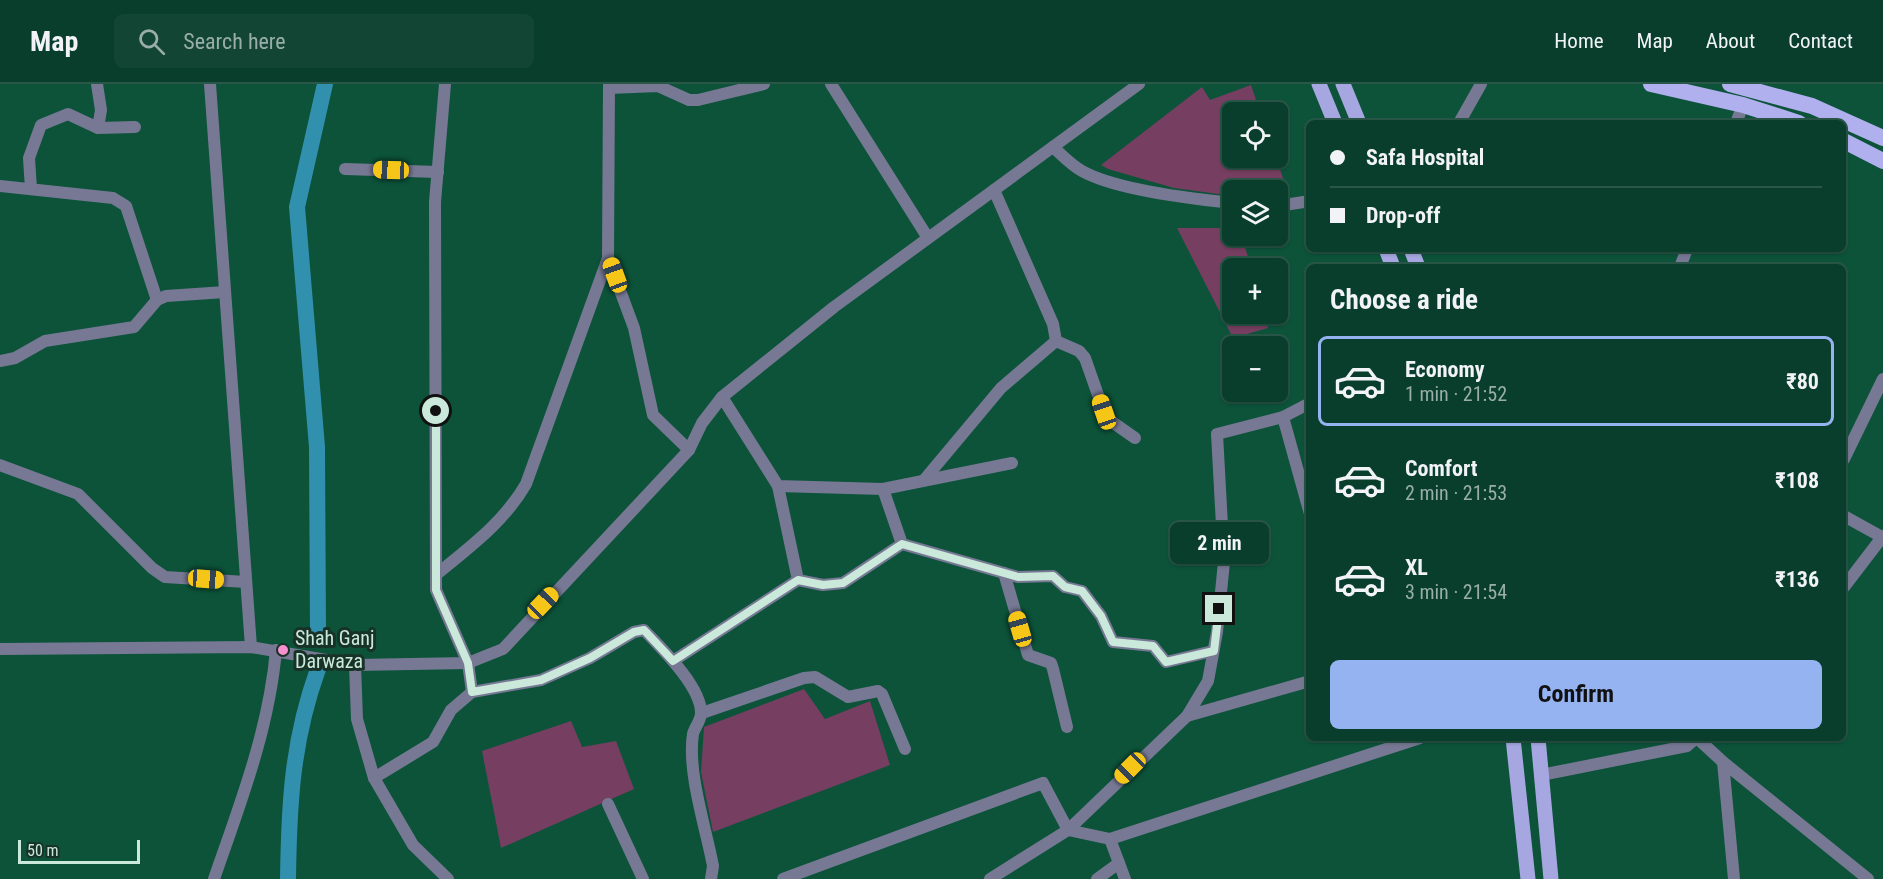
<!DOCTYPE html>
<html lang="en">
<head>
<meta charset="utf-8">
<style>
	:root { --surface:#093e2c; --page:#124534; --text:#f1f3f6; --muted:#99aea9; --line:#295748; --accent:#95b2f1 }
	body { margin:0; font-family:"Roboto Condensed",sans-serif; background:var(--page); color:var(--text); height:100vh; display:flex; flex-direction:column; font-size:22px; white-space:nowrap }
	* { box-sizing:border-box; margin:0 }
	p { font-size:20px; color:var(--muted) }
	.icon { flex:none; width:33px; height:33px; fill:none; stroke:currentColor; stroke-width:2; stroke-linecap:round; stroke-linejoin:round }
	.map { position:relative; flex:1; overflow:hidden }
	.panel { position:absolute; left:1306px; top:180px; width:540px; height:477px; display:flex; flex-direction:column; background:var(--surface); border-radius:9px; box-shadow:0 2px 4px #0004,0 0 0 2px var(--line) }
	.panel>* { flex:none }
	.banner { position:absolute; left:1306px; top:36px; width:540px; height:132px; border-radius:9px; box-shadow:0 2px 4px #0004,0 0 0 2px var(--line); display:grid; align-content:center; height:132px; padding:0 24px; background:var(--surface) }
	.controls { position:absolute; left:1222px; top:18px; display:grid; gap:12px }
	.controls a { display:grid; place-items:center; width:66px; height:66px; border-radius:9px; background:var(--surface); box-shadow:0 2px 4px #0004,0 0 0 2px var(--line); font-size:30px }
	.scale { position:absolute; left:18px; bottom:15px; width:122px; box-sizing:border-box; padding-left:6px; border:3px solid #cae9da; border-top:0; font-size:16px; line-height:21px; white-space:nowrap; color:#cae9da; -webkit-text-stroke:4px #183227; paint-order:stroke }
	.end { position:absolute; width:27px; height:27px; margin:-14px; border:8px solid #cae9da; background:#111; box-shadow:0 0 0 3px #111 }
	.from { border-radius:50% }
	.bubble { position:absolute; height:42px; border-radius:9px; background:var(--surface); box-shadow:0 2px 4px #0004,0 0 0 2px var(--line); font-size:20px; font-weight:700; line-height:42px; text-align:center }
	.car { position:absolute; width:18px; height:36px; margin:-18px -9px; border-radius:8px; box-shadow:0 0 4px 2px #0007; background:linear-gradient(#f5c518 24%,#345 0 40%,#f5c518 0 76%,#345 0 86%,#f5c518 0) }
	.banner b { display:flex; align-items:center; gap:21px; height:57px; font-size:22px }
	.banner b+b { border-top:2px solid var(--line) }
	.banner i { width:15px; height:15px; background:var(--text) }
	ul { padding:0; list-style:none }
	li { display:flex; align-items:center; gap:18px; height:90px; margin:0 12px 9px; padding:0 12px; border:3px solid transparent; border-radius:9px }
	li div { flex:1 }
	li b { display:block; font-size:22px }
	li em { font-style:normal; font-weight:700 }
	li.selected { border-color:var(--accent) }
	li>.icon { width:54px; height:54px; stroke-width:1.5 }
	h2 { padding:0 24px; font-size:27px; line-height:72px }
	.cta { display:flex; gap:12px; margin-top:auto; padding:12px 24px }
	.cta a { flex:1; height:69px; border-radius:9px; background:var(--accent); color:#111; font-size:24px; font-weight:700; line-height:69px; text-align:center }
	header { display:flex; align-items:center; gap:36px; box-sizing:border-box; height:84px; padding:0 30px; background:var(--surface); border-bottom:2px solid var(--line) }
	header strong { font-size:28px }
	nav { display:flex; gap:33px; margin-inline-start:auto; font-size:21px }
	.search { width:420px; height:54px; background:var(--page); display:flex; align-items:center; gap:15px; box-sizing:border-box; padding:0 21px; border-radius:9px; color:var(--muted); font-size:22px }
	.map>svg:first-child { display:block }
</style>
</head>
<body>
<header>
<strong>Map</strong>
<div class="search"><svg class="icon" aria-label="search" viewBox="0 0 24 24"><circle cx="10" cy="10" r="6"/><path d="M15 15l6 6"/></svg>Search here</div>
<nav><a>Home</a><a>Map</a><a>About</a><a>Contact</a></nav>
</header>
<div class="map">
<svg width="1883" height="795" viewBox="0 0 1883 795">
	<rect width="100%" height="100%" fill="#0c533a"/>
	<g fill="#763e60">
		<polygon points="1251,1 1260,28 1233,28 1233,74 1276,74 1289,111 1287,113 1278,113 1278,106 1233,106 1233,112 1174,104 1108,85 1101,81 1202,3 1210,16"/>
		<polygon points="1177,144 1233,144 1233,152 1242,152 1251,184 1233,184 1233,230 1264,230 1268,244 1233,254"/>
		<polygon points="804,605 825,635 870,617 890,681 713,748 701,688 704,643"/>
		<polygon points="571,637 582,663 616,657 634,705 501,764 482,667"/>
	</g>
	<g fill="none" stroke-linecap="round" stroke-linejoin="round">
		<g stroke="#3290af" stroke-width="16">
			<polyline points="318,550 317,363 297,123 325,0"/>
			<path d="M 288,795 C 289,720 292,657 318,585"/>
		</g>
		<g stroke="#777894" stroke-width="12">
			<polyline points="97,0 101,26 98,44"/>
			<polyline points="210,0 251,563"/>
			<polyline points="445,0 435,118 436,506 468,579 472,608"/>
			<polyline points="609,0 608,174 634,244 653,331 689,366"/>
			<polyline points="831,0 928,154"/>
			<polyline points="609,4 658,2 689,16 698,16 764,0"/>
			<polyline points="1459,39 1481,0"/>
			<polyline points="1736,39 1743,21"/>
			<path d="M 1053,63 C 1062,71 1071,81 1082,87 C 1116,106 1193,115 1233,119"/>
			<polyline points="345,85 438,88"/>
			<polyline points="0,102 113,114 126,122 157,216"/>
			<polyline points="31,105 29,74 41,41 68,30 98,44 135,43"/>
			<polyline points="1278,122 1310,117"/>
			<polyline points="1680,183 1687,165"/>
			<polyline points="1056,257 1079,267 1085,274 1104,328 1108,335 1135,354"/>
			<polyline points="0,277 15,274 45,257 134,243 157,216 166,212 225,208"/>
			<polyline points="722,313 778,402 883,405 1012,379"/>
			<polyline points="1283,333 1310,430"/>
			<polyline points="1844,375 1883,295"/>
			<polyline points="0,381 78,410 152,484 165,493 246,498"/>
			<polyline points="924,396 1001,304 1056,257 1053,240 994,106"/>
			<polyline points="778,402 798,496"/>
			<polyline points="883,405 902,460 1018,493 1053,492 1065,503 1082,507 1101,532 1113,558 1153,562 1166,578 1213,567"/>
			<polyline points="1844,432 1882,453"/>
			<polyline points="1004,489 1028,571 1051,579 1053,585 1067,643"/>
			<path d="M 437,490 C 471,462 504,438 526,400 L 608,174"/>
			<polyline points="673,577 798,496 823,501 843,499 902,460"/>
			<polyline points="702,629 804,594 815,593 848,613 878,607 882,610 905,665"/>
			<polyline points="1187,632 1310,597"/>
			<polyline points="1697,654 1723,678 1868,795"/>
			<polyline points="1723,678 1734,795"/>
			<path d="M 374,694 L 433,658 L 451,626 L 472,608 L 541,596 L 590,574 L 634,548 L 644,546 C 661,564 701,602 701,629 C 701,636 695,643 693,650 C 687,688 706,744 713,782 L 711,795"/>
			<polyline points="608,720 643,795"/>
			<polyline points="783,795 1043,699 1068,746 1110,755"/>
			<polyline points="990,795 1068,746 1187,632 1208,597 1217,548 1224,478 1217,350 1283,333 1310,319"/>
			<polyline points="1097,795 1119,779"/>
			<polyline points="1125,795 1110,755 1420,654"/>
		</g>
		<g stroke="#777894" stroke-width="12">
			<polyline points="1844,503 1883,452"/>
			<polyline points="0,565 251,563 355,581 468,579 503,565 689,366 702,339 722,313 834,223 1139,0"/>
			<polyline points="355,581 357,635 374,694 413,761 448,795"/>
			<polyline points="1541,691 1687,662 1696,654"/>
			<path d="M 214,795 C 240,720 269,646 276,566"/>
		</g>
		<g stroke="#a6a7e0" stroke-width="15">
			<polyline points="1319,0 1335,39"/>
			<polyline points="1343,0 1359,39"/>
			<polyline points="1386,165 1393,183"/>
			<polyline points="1411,165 1418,183"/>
			<polyline points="1513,654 1528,795"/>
			<polyline points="1538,654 1551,795"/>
		</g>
		<g stroke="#b0b0ef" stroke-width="16">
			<polyline points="1651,0 1743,21 1799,39"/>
			<polyline points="1730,0 1812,22 1883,54"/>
			<polyline points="1844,57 1883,77"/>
		</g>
	</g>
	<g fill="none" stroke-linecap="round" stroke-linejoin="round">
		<polyline stroke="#cae9da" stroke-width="8" points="436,327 436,506 468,579 472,608 541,596 590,574 634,548 644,546 673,577 798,496 823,501 843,499 902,460 1018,493 1053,492 1065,503 1082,507 1101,532 1113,558 1153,562 1166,578 1214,567 1219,525"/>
	</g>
	<circle fill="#f790ce" stroke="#183227" stroke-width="2" cx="283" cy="566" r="6"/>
	<g text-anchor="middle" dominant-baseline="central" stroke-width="6" stroke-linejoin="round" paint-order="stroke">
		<g font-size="20" fill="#cae9da" stroke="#183227" text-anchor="start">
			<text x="295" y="554">Shah Ganj<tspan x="295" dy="23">Darwaza</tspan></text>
		</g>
	</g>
</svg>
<div class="controls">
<a><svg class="icon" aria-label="locate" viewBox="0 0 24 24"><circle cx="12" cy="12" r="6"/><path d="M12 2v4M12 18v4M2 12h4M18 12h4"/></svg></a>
<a><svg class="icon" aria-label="layers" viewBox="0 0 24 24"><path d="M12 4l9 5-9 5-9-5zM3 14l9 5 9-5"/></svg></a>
<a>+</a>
<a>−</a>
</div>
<div class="scale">50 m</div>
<i class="end from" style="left:436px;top:327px"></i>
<i class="end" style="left:1219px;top:525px"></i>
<div class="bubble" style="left:1170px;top:438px;width:99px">2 min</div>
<i class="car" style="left:391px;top:86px;rotate:272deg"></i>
<i class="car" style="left:615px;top:191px;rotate:340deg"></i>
<i class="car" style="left:1104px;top:328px;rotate:341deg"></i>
<i class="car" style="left:206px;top:495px;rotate:94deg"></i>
<i class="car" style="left:543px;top:519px;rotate:44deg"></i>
<i class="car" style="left:1020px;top:545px;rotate:344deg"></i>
<i class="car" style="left:1130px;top:684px;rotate:225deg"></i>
<div class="banner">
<b><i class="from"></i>Safa Hospital</b>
<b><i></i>Drop-off</b>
</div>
<section class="panel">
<h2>Choose a ride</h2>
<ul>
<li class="selected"><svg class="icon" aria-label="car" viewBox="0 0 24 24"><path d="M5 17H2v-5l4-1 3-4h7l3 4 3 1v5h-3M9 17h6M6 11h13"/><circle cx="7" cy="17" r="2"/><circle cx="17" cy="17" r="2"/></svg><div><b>Economy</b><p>1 min · 21:52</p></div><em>₹80</em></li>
<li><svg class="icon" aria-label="car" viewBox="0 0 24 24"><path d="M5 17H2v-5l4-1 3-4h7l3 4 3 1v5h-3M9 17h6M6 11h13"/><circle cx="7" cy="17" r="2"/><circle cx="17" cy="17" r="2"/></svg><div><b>Comfort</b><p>2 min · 21:53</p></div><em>₹108</em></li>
<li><svg class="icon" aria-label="car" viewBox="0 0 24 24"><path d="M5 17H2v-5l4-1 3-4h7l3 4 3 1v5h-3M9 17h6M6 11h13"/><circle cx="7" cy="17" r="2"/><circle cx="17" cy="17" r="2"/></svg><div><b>XL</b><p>3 min · 21:54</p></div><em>₹136</em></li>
</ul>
<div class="cta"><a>Confirm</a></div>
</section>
</div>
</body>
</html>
